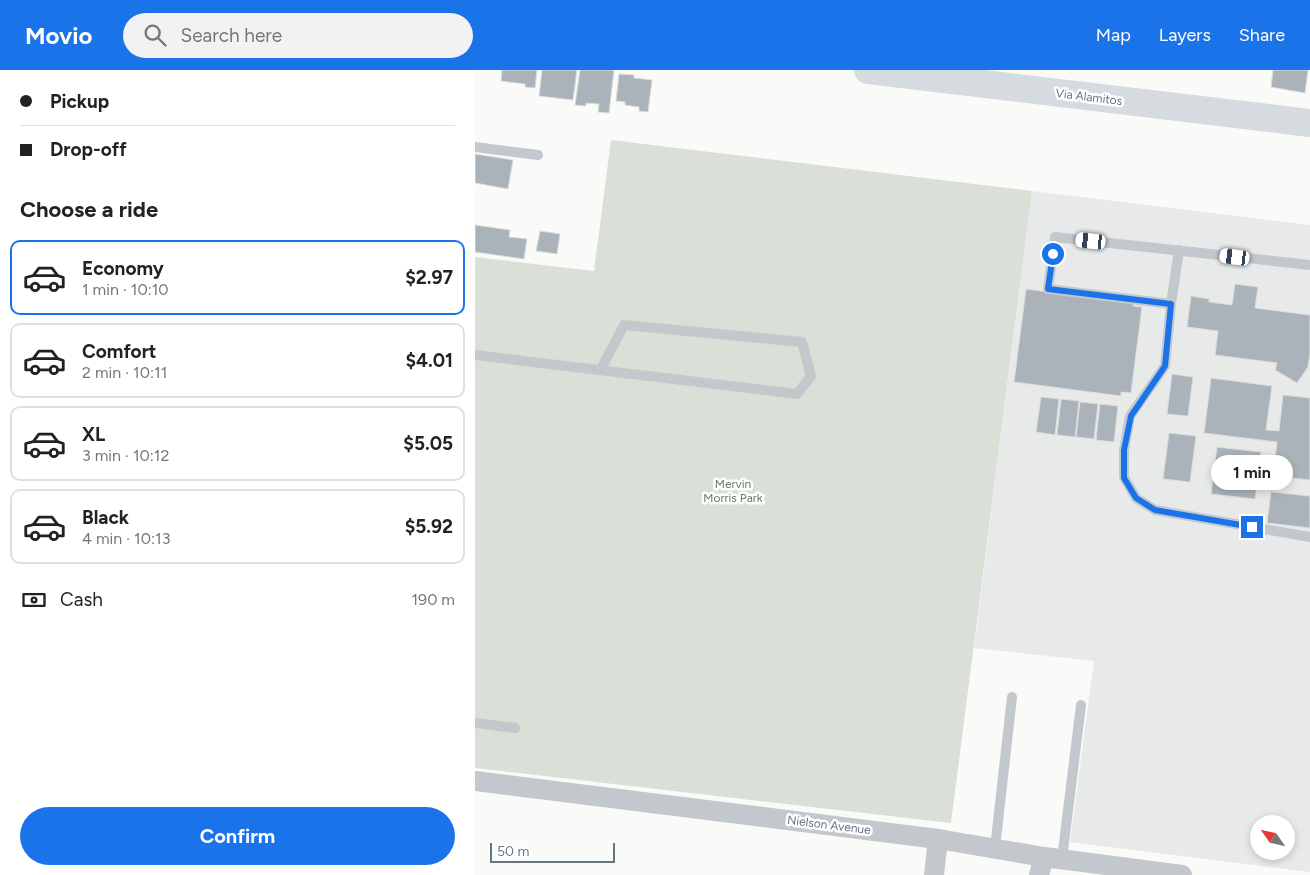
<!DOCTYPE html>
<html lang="en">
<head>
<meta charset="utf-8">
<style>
	:root { --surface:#fff; --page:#f2f2f2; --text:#222; --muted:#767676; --line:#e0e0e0; --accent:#1a73e8 }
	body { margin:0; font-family:Figtree,sans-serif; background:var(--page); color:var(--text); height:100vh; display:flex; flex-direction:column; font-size:19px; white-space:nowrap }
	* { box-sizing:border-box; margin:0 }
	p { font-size:16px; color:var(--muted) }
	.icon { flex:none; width:28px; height:28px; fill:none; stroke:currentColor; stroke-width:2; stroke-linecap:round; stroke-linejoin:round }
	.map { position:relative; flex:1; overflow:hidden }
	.sheet { display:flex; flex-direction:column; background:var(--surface); width:475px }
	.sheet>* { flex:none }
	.top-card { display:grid; align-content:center; height:110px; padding:0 20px; background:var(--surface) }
	.needle { width:32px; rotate:304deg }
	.fabs { position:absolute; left:775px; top:745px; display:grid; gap:10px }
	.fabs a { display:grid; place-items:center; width:45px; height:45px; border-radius:50%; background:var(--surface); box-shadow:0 2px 8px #0003; font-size:25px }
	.scale { position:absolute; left:15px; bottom:12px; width:125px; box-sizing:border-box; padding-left:5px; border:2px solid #657683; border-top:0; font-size:14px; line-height:18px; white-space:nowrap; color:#657683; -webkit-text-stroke:4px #fff; paint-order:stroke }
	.end { position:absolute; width:22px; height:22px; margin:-11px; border:6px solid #1a73e8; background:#fff; box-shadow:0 0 0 2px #fff }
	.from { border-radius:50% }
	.bubble { position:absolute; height:35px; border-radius:18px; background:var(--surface); box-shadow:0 2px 8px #0003; font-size:16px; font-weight:700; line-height:35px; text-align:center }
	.car { position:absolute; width:15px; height:30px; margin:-15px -8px; border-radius:6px; box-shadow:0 0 4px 1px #0007; background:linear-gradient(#fff 24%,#345 0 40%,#fff 0 76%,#345 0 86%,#fff 0) }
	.top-card b { display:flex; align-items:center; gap:18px; height:48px; font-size:19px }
	.top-card b+b { border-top:1px solid var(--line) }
	.top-card i { width:12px; height:12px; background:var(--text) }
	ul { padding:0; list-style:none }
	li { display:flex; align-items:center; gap:15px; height:75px; margin:0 10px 8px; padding:0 10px; border:2px solid var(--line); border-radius:10px }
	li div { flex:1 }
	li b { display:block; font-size:19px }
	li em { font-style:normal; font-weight:700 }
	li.selected { border-color:var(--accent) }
	li>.icon { width:45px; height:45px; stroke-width:1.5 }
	h2 { padding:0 20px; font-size:22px; line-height:60px }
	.pay { display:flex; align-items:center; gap:12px; height:55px; padding:0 20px; font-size:19px }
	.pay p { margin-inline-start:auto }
	.primary-button { display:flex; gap:10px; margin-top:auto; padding:10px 20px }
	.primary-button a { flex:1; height:58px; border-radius:30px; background:var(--accent); color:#fff; font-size:20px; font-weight:700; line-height:58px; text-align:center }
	header { display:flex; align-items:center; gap:30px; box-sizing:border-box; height:70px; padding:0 25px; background:var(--accent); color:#fff }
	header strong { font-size:24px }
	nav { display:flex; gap:28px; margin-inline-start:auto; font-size:18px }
	.search { width:350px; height:45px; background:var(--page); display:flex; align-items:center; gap:12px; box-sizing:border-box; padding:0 18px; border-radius:28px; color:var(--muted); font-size:19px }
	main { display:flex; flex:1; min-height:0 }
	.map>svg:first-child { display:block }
</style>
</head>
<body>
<header>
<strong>Movio</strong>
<div class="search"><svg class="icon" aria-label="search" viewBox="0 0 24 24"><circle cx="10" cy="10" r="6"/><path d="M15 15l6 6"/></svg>Search here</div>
<nav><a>Map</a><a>Layers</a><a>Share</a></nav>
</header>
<main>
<section class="sheet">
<div class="top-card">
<b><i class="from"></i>Pickup</b>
<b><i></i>Drop-off</b>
</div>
<h2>Choose a ride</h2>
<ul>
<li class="selected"><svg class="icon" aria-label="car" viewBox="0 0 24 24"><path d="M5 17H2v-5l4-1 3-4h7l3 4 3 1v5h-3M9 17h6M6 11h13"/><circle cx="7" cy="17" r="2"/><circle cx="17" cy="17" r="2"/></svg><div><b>Economy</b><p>1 min · 10:10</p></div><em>$2.97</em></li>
<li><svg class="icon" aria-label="car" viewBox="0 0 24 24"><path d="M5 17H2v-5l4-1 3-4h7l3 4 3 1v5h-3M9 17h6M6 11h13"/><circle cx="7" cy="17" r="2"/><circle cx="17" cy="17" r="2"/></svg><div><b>Comfort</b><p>2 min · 10:11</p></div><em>$4.01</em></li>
<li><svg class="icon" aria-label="car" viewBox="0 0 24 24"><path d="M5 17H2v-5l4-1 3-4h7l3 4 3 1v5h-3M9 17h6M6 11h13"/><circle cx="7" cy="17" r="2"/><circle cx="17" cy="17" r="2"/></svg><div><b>XL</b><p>3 min · 10:12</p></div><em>$5.05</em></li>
<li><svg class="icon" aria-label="car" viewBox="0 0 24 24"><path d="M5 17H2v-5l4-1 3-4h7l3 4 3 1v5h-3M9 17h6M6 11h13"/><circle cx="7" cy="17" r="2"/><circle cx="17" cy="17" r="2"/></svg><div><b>Black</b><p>4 min · 10:13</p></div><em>$5.92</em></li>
</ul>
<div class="pay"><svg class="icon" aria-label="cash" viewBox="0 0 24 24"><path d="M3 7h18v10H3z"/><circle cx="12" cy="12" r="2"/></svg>Cash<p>190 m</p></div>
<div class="primary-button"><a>Confirm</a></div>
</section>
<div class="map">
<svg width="835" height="805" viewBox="0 0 835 805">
	<rect width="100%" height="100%" fill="#fafaf8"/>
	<path fill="#e8e9e9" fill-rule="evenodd" d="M 557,121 L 835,155 L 835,802 L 595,772 L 619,591 L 499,578 ZM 784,754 L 811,754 L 811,781 L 784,781 Z"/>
	<polygon fill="#dadfd7" points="136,70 557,121 476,753 0,698 0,187 119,201"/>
	<g fill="#aab3b9" stroke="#dcdcda">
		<polygon points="27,0 62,0 60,18 50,17 50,14 26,11"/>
		<polygon points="67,0 102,0 98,30 64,26"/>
		<polygon points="105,0 139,0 134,43 123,42 124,34 111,33 111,36 100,35"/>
		<polygon points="798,0 833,0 830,23 796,17"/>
		<polygon points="144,4 159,5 159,8 177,10 173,42 164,41 164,37 150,35 150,32 141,31"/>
		<polygon points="0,84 38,90 33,119 0,113"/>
		<polygon points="0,155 35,160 34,167 52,169 49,189 0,182"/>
		<polygon points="65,161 85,164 82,184 61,181"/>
		<polygon points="760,214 783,217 780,238 835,245 835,282 833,297 822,313 800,300 802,293 740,285 743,261 712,257 716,226 734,229 734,232 757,235"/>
		<polygon points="551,219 658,233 658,236 667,237 656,323 646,322 646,326 539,312"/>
		<polygon points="697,304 718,307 713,346 692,344"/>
		<polygon points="736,308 797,316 791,360 804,361 808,325 835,328 835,410 798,406 802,372 729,363"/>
		<polygon points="566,327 584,329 580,365 561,362"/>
		<polygon points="586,329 604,331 600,367 582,365"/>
		<polygon points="605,332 623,334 619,369 601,367"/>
		<polygon points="625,334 643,336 639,372 621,370"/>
		<polygon points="694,363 721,366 715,412 688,409"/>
		<polygon points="742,377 786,382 780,429 736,424"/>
		<polygon points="796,422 835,426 835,458 792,453"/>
	</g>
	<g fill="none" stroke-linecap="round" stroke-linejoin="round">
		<g stroke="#c3c8cc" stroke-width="10">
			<polyline points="0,77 63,85"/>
			<polyline points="704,180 696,234 573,219 580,167 835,195"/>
			<polyline points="696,234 690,296 655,346 649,380 649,407 661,428 680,440 835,467"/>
			<polyline points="0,285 322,324 336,306 327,272 149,255 126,299"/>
			<polyline points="0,653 40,658"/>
			<polyline points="520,778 537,627"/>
			<polyline points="587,789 606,635"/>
		</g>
		<g stroke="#c3c8cc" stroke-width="20">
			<polyline points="0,711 463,769 569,787 707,805"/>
			<polyline points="459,805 463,769"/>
			<polyline points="564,805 569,787"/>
		</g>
		<polyline stroke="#d6dbdf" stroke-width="28" points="393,0 835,53"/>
	</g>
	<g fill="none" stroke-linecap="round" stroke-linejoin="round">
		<polyline stroke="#1a73e8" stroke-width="6" points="578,184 573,219 696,234 690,296 656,346 649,380 649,408 661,428 680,440 777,457"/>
	</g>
	<g text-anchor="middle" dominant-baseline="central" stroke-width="5" stroke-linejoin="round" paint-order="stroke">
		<g font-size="12" fill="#657683" stroke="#fff">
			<text transform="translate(614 27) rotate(7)">Via Alamitos</text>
			<text transform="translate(354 755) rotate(7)">Nielson Avenue</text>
		</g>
		<g font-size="12" fill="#687a64" stroke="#fff">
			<text x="258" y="414">Mervin<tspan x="258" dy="14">Morris Park</tspan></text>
		</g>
	</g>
</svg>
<div class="fabs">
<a><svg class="needle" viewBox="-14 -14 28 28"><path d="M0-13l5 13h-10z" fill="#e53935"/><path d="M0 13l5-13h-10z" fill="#767676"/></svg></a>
</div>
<div class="scale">50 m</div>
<i class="end from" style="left:578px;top:184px"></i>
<i class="end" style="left:777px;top:457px"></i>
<div class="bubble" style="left:736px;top:385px;width:82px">1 min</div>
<i class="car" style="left:616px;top:171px;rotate:276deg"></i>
<i class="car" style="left:760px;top:187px;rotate:277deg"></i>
</div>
</main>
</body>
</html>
